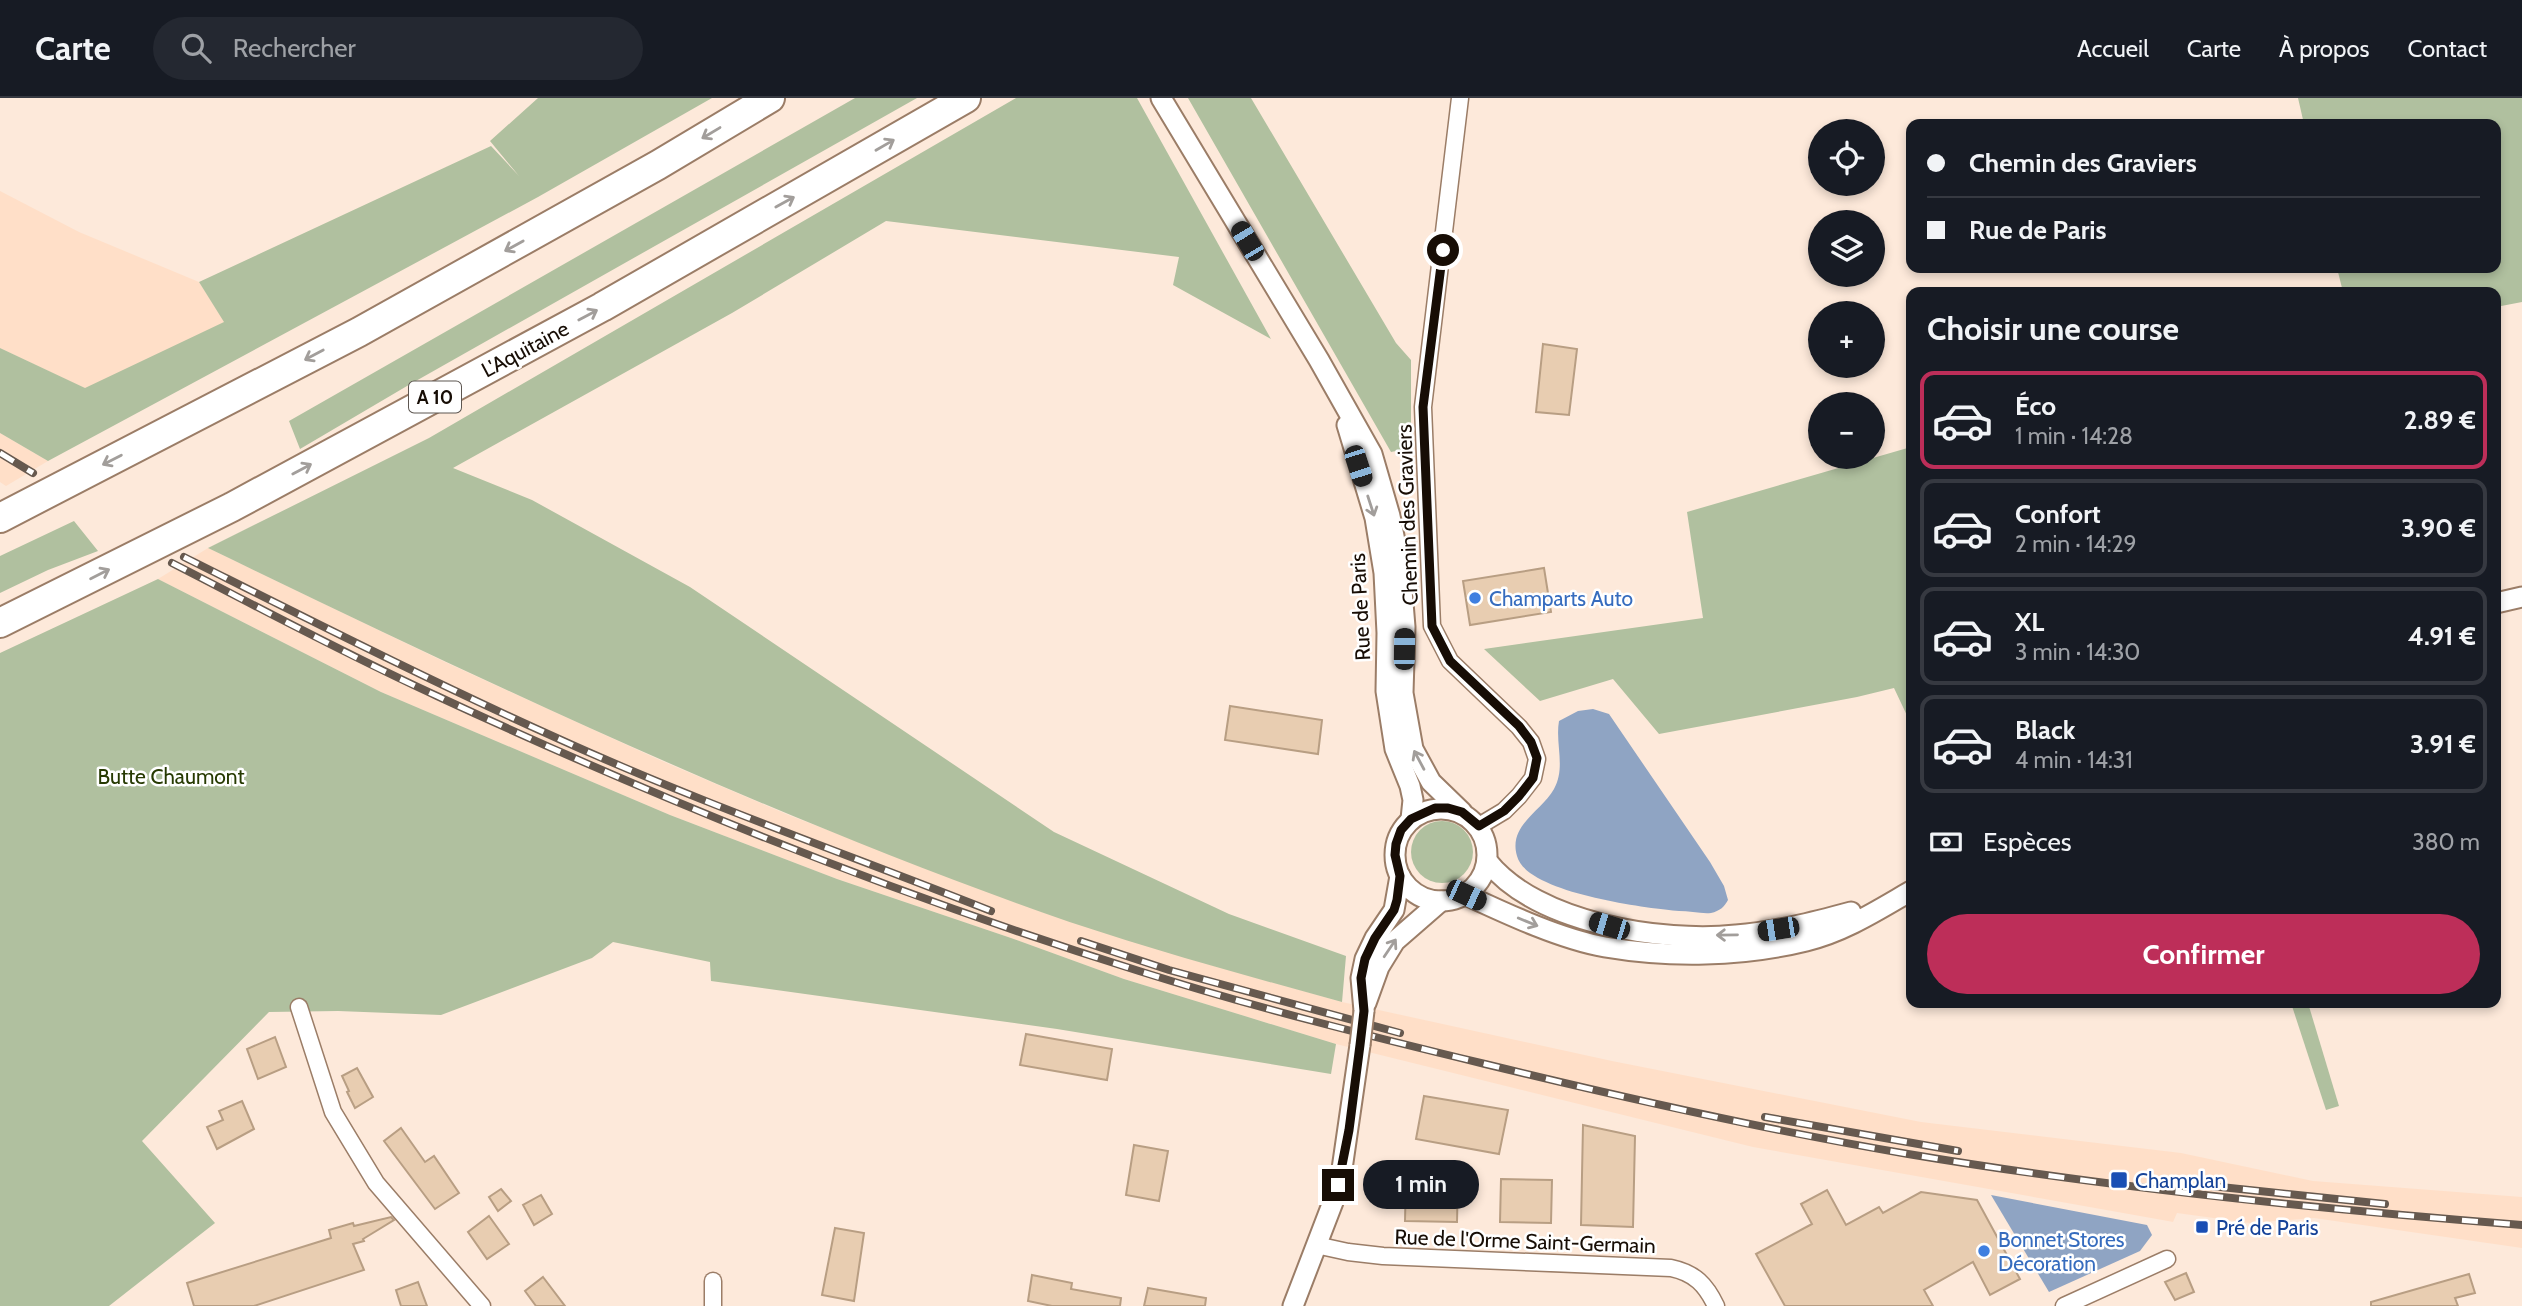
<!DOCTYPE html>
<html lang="fr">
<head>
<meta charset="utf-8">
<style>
	:root { --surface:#171b24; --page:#242831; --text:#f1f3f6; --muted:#9ea1a6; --line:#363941; --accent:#bd2e59 }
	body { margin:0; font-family:Cabin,sans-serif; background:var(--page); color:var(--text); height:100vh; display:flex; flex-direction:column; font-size:26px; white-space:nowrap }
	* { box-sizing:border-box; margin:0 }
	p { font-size:23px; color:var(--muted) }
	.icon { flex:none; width:38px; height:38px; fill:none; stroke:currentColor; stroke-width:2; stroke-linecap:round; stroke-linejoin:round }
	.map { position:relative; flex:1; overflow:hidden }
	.sheet { position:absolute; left:1906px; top:189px; width:595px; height:721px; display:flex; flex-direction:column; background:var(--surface); border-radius:14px; box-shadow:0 4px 10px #0003 }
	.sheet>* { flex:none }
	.guide { position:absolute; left:1906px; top:21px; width:595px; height:154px; border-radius:14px; box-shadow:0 4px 10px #0003; display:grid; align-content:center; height:154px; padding:0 21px; background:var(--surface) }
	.buttons { position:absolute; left:1808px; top:21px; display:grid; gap:14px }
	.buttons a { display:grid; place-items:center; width:77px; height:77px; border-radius:50%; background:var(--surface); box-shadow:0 4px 10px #0003; font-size:35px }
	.end { position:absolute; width:32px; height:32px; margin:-16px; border:9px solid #170d05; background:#fff; box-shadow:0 0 0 4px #fff }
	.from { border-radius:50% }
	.bubble { position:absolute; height:49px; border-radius:24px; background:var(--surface); box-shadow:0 4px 10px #0003; font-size:23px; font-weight:800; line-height:49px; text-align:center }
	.car { position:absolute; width:21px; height:42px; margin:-21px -10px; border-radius:9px; box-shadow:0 0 5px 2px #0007; background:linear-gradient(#222 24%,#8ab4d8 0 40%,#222 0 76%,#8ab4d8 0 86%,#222 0) }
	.guide b { display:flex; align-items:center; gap:24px; height:66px; font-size:26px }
	.guide b+b { border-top:2px solid var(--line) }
	.guide i { width:18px; height:18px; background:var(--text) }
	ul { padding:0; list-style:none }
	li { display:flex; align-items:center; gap:21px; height:98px; margin:0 14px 10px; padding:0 7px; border:4px solid var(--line); border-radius:14px }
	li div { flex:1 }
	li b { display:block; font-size:26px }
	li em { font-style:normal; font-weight:800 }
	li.current { border-color:var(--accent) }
	li>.icon { width:63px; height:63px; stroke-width:1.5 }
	h2 { padding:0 21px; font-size:32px; line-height:84px }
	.pay { display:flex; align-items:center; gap:18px; height:77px; padding:0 21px; font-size:26px }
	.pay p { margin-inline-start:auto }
	.cta { display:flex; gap:14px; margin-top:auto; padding:14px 21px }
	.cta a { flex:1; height:80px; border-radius:42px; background:var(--accent); color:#fff; font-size:28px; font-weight:800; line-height:80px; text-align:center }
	header { display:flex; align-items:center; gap:42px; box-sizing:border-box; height:98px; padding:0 35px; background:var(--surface); border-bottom:2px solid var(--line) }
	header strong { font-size:33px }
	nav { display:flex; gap:38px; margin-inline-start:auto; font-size:24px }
	.search { width:490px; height:63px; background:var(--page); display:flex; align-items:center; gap:18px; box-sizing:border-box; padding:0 24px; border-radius:38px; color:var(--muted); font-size:26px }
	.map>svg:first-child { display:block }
</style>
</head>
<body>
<header>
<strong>Carte</strong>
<div class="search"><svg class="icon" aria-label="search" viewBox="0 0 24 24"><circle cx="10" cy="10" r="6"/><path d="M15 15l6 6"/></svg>Rechercher</div>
<nav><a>Accueil</a><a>Carte</a><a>À propos</a><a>Contact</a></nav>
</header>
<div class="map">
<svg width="2522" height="1208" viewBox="0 0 2522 1208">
	<rect width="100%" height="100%" fill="#fde9da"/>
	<g fill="#ffdfc8">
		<polygon points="0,93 79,134 199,184 225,224 92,294 0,250"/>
		<polygon points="0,335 48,363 6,388 0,384"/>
		<polygon points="208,450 445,564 662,663 791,718 1042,814 1194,862 1342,904 1612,963 1921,1024 2181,1055 2313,1083 2522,1099 2522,1150 2314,1120 2250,1125 2177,1115 2173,1124 2168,1123 1753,1049 1336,946 1124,881 1011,840 837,781 670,717 381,594 158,481"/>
	</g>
	<g fill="#b0c09f">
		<polygon points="538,0 712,0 538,99 48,363 0,335 0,250 85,290 224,224 199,184 491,48 519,78 490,43"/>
		<polygon points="855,0 917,0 407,288 300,351 289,323"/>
		<path d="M 1016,0 L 1137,0 L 1271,241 L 1173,187 L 1179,159 L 886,123 L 732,215 L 453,370 L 532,402 L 690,489 L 1054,734 L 1229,816 L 1346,858 L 1342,904 C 1241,876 1140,849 1041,814 C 755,712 481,582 208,450 L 429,340 Z"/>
		<polygon points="1188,0 1251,0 1396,245 1411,262 1411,350 1391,354"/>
		<polygon points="2298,0 2522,0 2522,204 2496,209 2496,194 2343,194 2337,170 2496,170 2496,26 2304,26"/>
		<polygon points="1911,349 1911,626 1894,590 1857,599 1659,636 1613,581 1540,603 1484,551 1703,520 1687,414"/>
		<polygon points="74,423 98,453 48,472 0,495 0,458"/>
		<polygon points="158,481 381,594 670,717 837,781 1011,840 1124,881 1336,946 1331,976 1057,931 711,883 710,864 613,844 592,860 441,917 338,913 269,914 142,1043 215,1125 109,1208 0,1208 0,555"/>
		<circle cx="1442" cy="754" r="31"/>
		<polygon points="2291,905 2308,905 2339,1008 2326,1012"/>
	</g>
	<g fill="#8fa4c3">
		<path d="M 1593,611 L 1609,616 L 1710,764 L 1724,788 L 1728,802 C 1724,809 1720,813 1711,815 C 1702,816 1689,813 1679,813 C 1646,810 1526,795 1517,758 C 1508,727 1541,714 1554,691 C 1566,669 1555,646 1559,623 L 1578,613 Z"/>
		<polygon points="1991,1097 2147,1127 2152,1137 2140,1153 2049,1194"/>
	</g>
	<g fill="#e8cdb1" stroke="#b89e83" stroke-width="2">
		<polygon points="1543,246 1577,251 1569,317 1536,314"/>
		<polygon points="1544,470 1551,514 1470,527 1463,483"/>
		<polygon points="1230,608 1322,622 1318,656 1225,642"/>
		<polygon points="1026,936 1112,951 1107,982 1020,967"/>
		<polygon points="275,939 286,969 258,981 247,951"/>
		<polygon points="357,970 373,999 355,1010 347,994 349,993 342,978"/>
		<polygon points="1424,998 1508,1012 1499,1056 1416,1041"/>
		<polygon points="242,1003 254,1031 217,1051 207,1029 223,1022 219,1013"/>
		<polygon points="1583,1027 1635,1038 1633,1129 1581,1127"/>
		<polygon points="401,1030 425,1064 434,1058 459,1095 435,1111 384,1043"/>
		<polygon points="1134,1047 1168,1053 1159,1103 1126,1097"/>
		<polygon points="1406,1079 1458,1079 1457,1124 1405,1123"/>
		<polygon points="1501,1081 1552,1082 1551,1125 1500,1124"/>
		<polygon points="501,1091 511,1103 498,1113 489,1099"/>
		<polygon points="1827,1092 1846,1127 1879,1109 1883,1115 1921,1094 1977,1102 2020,1181 1990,1197 1973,1164 1924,1192 1933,1208 1785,1208 1756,1156 1812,1126 1801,1106"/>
		<polygon points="541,1097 552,1116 534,1127 523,1107"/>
		<polygon points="489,1118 509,1146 487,1161 468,1134"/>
		<polygon points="391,1119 394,1122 363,1141 364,1143 353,1146 364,1172 254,1208 194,1208 187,1185 331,1140 329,1132 353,1125 354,1128"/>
		<polygon points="835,1130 864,1135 854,1203 822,1197"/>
		<polygon points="2186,1175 2194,1194 2175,1202 2165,1184"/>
		<polygon points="2469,1176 2475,1195 2455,1200 2458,1208 2371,1208 2371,1204"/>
		<polygon points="1032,1177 1072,1185 1071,1191 1121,1200 1120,1208 1052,1208 1028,1203"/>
		<polygon points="543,1179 565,1208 536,1208 525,1193"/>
		<polygon points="418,1184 427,1208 401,1208 396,1192"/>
		<polygon points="1148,1190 1206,1200 1205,1208 1144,1208"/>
	</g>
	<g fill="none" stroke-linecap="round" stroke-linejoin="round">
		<defs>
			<g id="minor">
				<polyline points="1460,0 1423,309 1432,528 1450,563 1519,629 1531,644 1537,661 1533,680 1519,698 1504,713 1479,728"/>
				<polyline points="299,909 333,1014 376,1085 482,1208"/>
				<path d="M 1316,1147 L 1348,1154 L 1383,1158 L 1671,1170 C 1695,1175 1706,1187 1716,1208"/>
				<polyline points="713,1208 713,1183"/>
				<polyline points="2064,1208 2167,1161"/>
			</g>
			<g id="tertiary">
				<polyline points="1161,0 1319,262 1372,356 1390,418 1400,468 1405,529 1403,595 1413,651 1431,684 1462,714"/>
				<polyline points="1347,327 1375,420 1384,475 1387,535 1386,593 1395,651 1410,688 1413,702 1411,721"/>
				<polyline points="2496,505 2522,499"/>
				<circle cx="1441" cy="757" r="46"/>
				<path d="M 1488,764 C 1537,825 1662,845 1736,837 C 1775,834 1814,824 1851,814"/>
				<path d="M 1466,797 C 1507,816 1560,841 1605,849 C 1670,860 1741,859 1806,843 C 1844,834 1878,812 1911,793"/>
				<polyline points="1366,905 1379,869 1395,843 1441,803"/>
				<polyline points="1364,913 1361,880 1365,861 1375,840 1394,812 1400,778"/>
				<polyline points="1293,1208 1333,1104 1342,1071 1360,947"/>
			</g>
			<g id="motorway">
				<polyline points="0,420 359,234 658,67 770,0"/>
				<polyline points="0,525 232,409 602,209 966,0"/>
			</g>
		</defs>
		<use href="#minor" stroke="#9b7d67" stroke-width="19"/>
		<use href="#tertiary" stroke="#9b7d67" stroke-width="23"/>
		<use href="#motorway" stroke="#9b7d67" stroke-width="32"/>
		<use href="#minor" stroke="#fff" stroke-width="16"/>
		<use href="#tertiary" stroke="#fff" stroke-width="19"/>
		<use href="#motorway" stroke="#fff" stroke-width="28"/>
		<defs>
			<g id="rail">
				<polyline points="0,355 33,375"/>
				<path d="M 184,459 C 308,521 432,584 559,641 C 700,705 847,756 991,813"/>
				<path d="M 172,465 C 260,510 347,557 437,598 C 665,704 899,798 1139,873 C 1253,909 1369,938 1485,966 C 1625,1000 1766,1032 1908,1056 C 2112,1090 2316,1111 2522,1127"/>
				<polyline points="1081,843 1169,872 1400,935"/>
				<polyline points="1765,1019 1958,1053"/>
				<polyline points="2211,1088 2385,1106"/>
			</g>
		</defs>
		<use href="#rail" stroke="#66594f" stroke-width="8"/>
		<use href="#rail" stroke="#fff" stroke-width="5" stroke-dasharray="16" stroke-linecap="butt"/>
		<defs>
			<polyline id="tertiary-bridge" points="1360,947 1364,913"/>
		</defs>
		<use href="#tertiary-bridge" stroke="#9b7d67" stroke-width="23" stroke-linecap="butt"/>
		<use href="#tertiary-bridge" stroke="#fff" stroke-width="19"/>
	</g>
	<defs><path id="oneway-shaft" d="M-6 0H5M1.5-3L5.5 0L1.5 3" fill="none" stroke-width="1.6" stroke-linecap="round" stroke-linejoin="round" transform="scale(1.75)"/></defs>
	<g stroke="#a29e9b">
		<use href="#oneway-shaft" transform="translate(711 35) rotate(149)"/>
		<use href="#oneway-shaft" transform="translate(885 47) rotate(-30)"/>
		<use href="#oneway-shaft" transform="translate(785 104) rotate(-29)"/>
		<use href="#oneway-shaft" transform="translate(514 148) rotate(151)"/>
		<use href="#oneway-shaft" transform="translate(588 217) rotate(-28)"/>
		<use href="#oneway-shaft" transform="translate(314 257) rotate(152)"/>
		<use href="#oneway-shaft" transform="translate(112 362) rotate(153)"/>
		<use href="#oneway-shaft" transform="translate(302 371) rotate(-28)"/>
		<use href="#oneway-shaft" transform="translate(1371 408) rotate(72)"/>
		<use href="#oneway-shaft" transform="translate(100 476) rotate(-27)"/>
		<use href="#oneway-shaft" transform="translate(1419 662) rotate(-118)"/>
		<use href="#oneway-shaft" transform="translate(1528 824) rotate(22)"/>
		<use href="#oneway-shaft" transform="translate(1727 837) rotate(179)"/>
		<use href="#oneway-shaft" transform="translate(1390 850) rotate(-56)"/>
	</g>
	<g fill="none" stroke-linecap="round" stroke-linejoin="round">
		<polyline stroke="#170d05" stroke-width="9" points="1338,1087 1349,1032 1360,947 1364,913 1361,880 1365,861 1375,840 1394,812 1397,802 1400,778 1395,757 1396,746 1401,732 1411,721 1435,710 1448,710 1462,714 1479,728 1504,713 1519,698 1533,680 1537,660 1531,644 1519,628 1450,563 1432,528 1423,309 1443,152"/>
	</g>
	<g fill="#3f7fe0" stroke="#fff" stroke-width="2.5">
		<circle cx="1475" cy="500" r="7"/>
		<circle cx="1984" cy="1153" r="7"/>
	</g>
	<g fill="#1a4fb4" stroke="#fff" stroke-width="2.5">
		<rect x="2110" y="1073" width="18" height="18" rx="3.5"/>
		<rect x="2195" y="1122" width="14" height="14" rx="3.5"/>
	</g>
	<g text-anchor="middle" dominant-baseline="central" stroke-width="5" stroke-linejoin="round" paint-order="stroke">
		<rect fill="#fff" stroke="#5d5650" stroke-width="2" x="409" y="283.5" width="52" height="31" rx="5"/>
		<g font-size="19" font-weight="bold" fill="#170d05">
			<text x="435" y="299">A 10</text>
		</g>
		<g font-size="21" fill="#170d05" stroke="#fff">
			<text transform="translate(525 251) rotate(-28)">L'Aquitaine</text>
			<text transform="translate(1407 417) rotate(-92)">Chemin des Graviers</text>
			<text transform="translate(1360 509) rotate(-93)">Rue de Paris</text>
			<text transform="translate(1525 1143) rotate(2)">Rue de l'Orme Saint-Germain</text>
		</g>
		<g font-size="21" fill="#366cbe" stroke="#fff" text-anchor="start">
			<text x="1489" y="500">Champarts Auto</text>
			<text x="1998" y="1141">Bonnet Stores<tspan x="1998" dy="24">Décoration</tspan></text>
		</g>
		<g font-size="21" fill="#273a02" stroke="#fff">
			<text x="171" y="678">Butte Chaumont</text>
		</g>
		<g font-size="21" fill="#164399" stroke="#fff" text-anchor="start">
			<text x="2135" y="1082">Champlan</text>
			<text x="2216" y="1129">Pré de Paris</text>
		</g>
	</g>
</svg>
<div class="buttons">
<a><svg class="icon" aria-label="locate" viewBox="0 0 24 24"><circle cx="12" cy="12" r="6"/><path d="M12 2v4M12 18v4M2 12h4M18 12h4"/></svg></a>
<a><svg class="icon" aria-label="layers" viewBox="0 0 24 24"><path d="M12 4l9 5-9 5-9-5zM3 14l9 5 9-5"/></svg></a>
<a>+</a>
<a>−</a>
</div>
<i class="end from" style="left:1443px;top:152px"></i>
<i class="end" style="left:1338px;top:1087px"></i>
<div class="bubble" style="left:1363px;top:1062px;width:116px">1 min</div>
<i class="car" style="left:1247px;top:143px;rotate:329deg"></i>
<i class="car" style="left:1358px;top:368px;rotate:162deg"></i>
<i class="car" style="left:1404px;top:551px;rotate:1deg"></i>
<i class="car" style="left:1466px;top:797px;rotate:115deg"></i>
<i class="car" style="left:1609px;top:828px;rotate:287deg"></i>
<i class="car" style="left:1778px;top:831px;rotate:261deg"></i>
<div class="guide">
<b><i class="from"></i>Chemin des Graviers</b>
<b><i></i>Rue de Paris</b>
</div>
<section class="sheet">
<h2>Choisir une course</h2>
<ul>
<li class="current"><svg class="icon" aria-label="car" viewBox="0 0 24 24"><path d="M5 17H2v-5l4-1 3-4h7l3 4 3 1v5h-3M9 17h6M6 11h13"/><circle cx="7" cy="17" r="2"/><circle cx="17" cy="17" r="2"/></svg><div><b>Éco</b><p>1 min · 14:28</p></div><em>2.89 €</em></li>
<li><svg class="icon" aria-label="car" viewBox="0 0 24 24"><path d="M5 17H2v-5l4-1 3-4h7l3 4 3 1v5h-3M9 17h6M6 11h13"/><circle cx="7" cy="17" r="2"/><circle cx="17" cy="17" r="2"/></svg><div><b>Confort</b><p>2 min · 14:29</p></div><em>3.90 €</em></li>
<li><svg class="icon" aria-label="car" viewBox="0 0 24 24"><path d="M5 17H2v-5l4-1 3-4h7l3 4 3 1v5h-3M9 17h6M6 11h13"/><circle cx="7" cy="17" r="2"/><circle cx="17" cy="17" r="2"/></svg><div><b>XL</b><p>3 min · 14:30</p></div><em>4.91 €</em></li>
<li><svg class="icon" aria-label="car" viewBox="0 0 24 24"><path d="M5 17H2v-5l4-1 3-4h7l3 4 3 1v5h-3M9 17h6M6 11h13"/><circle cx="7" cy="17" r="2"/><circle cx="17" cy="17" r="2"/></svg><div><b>Black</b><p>4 min · 14:31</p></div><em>3.91 €</em></li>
</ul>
<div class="pay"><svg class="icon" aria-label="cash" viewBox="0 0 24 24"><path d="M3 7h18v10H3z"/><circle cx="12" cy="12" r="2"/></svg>Espèces<p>380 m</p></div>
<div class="cta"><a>Confirmer</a></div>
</section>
</div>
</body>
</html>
